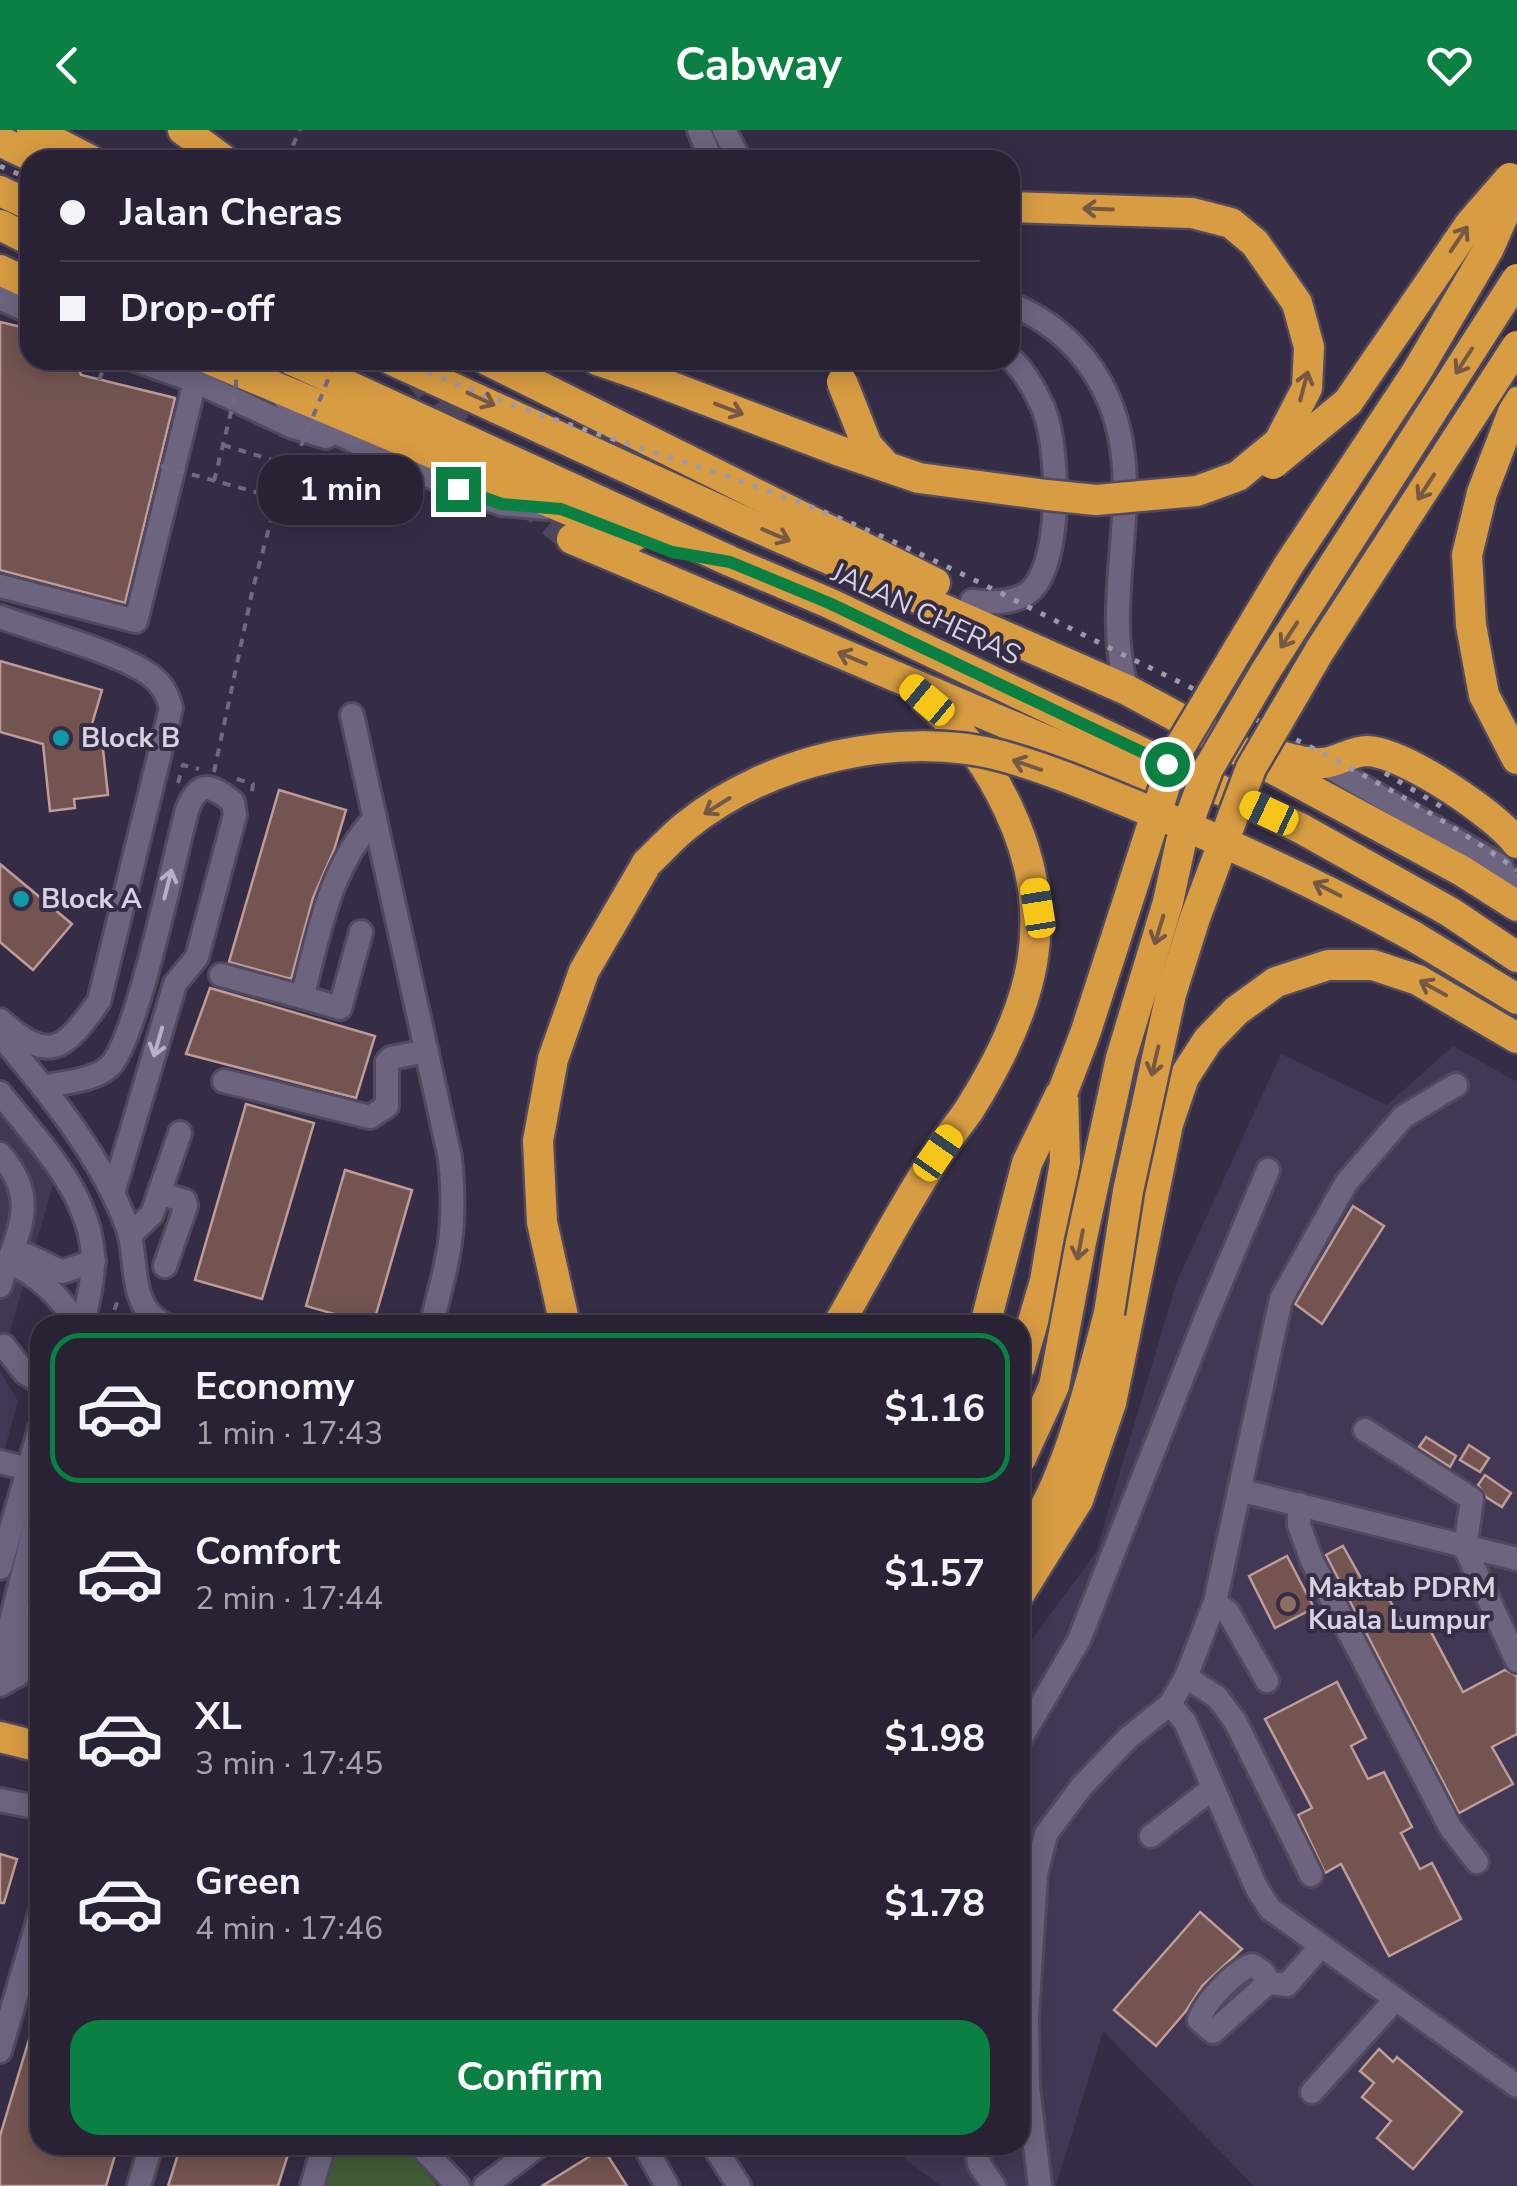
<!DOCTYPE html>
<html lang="en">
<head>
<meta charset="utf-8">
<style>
	:root { --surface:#282234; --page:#342f40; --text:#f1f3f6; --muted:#a5a4ac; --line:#443f4f; --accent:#0b8043 }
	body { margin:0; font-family:"Nunito Sans",sans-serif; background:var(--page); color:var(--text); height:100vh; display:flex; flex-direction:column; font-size:38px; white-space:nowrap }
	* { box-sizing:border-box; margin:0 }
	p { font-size:32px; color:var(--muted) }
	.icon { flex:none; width:55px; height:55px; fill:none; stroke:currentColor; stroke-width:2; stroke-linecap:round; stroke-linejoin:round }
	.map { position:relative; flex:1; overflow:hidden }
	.panel { position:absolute; left:30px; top:1185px; width:1000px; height:840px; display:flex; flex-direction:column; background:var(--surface); border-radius:30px; box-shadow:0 5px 25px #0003,0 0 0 2px var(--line) }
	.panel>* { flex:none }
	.hud { position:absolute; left:20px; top:20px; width:1000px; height:220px; border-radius:30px; box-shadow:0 5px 25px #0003,0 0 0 2px var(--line); display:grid; align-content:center; height:220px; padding:0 40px; background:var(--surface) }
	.end { position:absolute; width:45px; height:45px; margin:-22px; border:12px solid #0b8043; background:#fff; box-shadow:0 0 0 5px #fff }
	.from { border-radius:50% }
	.bubble { position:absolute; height:70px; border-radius:30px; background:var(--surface); box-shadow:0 5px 25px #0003,0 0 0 2px var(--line); font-size:32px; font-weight:700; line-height:70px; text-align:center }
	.car { position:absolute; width:30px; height:60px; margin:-30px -15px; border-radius:12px; box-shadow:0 0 8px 2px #0007; background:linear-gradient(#f5c518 24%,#345 0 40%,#f5c518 0 76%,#345 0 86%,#f5c518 0) }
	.hud b { display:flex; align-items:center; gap:35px; height:95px; font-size:38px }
	.hud b+b { border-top:2px solid var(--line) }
	.hud i { width:25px; height:25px; background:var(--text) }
	ul { padding:18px 0 0; list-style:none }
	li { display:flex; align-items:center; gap:30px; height:150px; margin:0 20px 15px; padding:0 20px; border:5px solid transparent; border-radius:30px }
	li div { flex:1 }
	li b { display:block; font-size:38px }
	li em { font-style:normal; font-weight:700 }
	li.on { border-color:var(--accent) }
	li>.icon { width:90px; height:90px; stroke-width:1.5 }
	.cta { display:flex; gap:20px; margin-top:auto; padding:20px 40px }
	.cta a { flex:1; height:115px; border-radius:30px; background:var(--accent); color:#fff; font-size:40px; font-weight:700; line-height:115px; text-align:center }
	header { display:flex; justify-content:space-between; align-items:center; height:130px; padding:0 40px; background:var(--accent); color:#fff; font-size:45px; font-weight:700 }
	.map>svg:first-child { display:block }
</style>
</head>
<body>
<header><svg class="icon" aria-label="back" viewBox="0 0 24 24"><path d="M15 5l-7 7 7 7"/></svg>Cabway<svg class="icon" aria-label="heart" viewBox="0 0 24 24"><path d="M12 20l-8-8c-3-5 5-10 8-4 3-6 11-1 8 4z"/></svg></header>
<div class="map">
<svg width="1517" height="2056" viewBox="0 0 1517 2056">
	<rect width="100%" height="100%" fill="#352d45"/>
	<g fill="#413855">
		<polygon points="1453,916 1517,952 1517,2056 1254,2056 1103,1901 1056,2056 941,2056 905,2029 900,2015 1020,2015 1020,1526 1096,1422 1177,1151 1281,924 1387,975"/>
		<polygon points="0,985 54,1052 0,1235"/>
		<polygon points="0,1241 18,1271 0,1337"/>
	</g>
	<polygon fill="#405d35" points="330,2015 404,2015 437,2056 320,2056"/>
	<g fill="#735450" stroke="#bf9c97" stroke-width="2.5">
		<polygon points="0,192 30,199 30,230 76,230 81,245 175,268 125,473 0,440"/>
		<polygon points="0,531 102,560 92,594 101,601 108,665 74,669 75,678 50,681 43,614 0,602"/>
		<polygon points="279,660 346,680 334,720 313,768 291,849 229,832"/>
		<polygon points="0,734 72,794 33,840 0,812"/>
		<polygon points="210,858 375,906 356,968 186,924"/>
		<polygon points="246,974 314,993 262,1169 195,1150"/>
		<polygon points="345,1040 412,1060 373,1195 306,1176"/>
		<polygon points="1353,1076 1384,1096 1322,1194 1295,1174"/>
		<polygon points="1426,1307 1456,1326 1450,1337 1419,1317"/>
		<polygon points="1469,1315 1489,1328 1480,1342 1460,1330"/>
		<polygon points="1485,1345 1511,1363 1502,1377 1486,1367 1478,1355"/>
		<polygon points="1343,1416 1367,1459 1380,1452 1404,1497 1423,1487 1463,1562 1505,1540 1517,1546 1517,1604 1492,1617 1513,1654 1459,1683 1326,1425"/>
		<polygon points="1287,1426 1314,1478 1275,1498 1249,1446"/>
		<polygon points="1337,1552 1366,1608 1351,1616 1368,1649 1384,1642 1412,1697 1401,1703 1420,1739 1432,1733 1461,1789 1389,1826 1341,1734 1325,1743 1298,1685 1312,1678 1265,1589"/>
		<polygon points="0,1724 17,1729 4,1773 0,1773"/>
		<polygon points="1200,1782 1242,1819 1202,1856 1186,1881 1156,1916 1114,1880"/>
		<polygon points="37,1883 40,1884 40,2015 118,2015 106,2056 0,2056 0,2006"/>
		<polygon points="1379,1919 1393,1932 1397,1927 1462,1982 1413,2039 1377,2008 1391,1991 1362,1967 1374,1953 1360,1941"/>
		<polygon points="181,2015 291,2015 278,2056 168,2056"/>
		<polygon points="603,2018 627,2056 542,2056"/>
	</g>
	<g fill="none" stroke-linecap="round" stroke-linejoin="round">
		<g stroke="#4d465c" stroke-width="30" stroke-dasharray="30 15" stroke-linecap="butt">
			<polyline points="412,236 475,319"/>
			<polyline points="518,362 572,409"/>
		</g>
		<defs>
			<g id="minor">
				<polyline points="699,0 711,30"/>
				<polyline points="724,0 740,30"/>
				<polyline points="0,168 30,182"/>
				<path d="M 1010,174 C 1050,190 1079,215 1100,252 C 1155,349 1097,459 1127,560"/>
				<polyline points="135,230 195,251 293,297 326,307"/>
				<polyline points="285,269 319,295 458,359 502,374 547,378"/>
				<polyline points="0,456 136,491 195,251"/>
				<path d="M 972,471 C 988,473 1010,473 1025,465 C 1064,442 1059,318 1044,280 C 1036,262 1025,241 1010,228"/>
				<path d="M 0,487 C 39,501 120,523 150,545 C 163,555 167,564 171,578 L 99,871 C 64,921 49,934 0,890"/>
				<path d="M 352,585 L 450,1028 C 457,1098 449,1129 431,1195"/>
				<polyline points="1322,633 1501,736 1509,754 1511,772"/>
				<path d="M 361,802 L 340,878 L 302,867 C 320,801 328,740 375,688"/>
				<polyline points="221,845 302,867"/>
				<path d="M 2,907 C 49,963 104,1030 128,1099 C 139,1133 127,1176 165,1195"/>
				<polyline points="224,951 370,987 387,976 387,932 391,928 427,921"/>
				<path d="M 43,957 C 64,952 93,951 109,937 C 136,914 175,724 187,680 C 199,649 211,655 233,672 L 235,685 L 197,827 L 175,854 L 114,1060"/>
				<path d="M 0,963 C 38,1012 94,1066 93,1133 C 93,1153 87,1175 83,1195"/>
				<path d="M 0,1024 C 42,1071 16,1103 0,1156"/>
				<polyline points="159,1063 185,1071 186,1076 165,1136"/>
				<polyline points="130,1105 152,1084 180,1003"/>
				<polyline points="27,1125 62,1142 94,1131"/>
				<path d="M 8,1131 C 40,1147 59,1165 78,1195"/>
				<polyline points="4,1216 25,1243 40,1252"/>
				<polyline points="1365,1300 1472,1369 1465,1418 1517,1531"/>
				<polyline points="0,1332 28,1339"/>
				<polyline points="1239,1360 1517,1429"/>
				<polyline points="1299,1374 1299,1395 1312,1431 1450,1697 1477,1732"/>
				<polyline points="0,1438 40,1298"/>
				<polyline points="1215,1472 1228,1482 1267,1551"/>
				<polyline points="0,1535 40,1375"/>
				<polyline points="1186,1547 1217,1567 1235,1591 1311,1745"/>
				<polyline points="0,1555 18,1545 40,1468"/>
				<polyline points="1170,1574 1185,1592 1256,1757 1270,1779 1517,1956"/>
				<polyline points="1020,1610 1079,1510 1205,1190 1268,1040"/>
				<polyline points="0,1670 40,1678"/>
				<polyline points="1151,1706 1213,1658"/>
				<path d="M 1252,1835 L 1264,1843 L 1268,1853 L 1213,1902 L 1199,1890 C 1205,1872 1234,1841 1252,1835 Z"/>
				<polyline points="1268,1853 1287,1855 1320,1817"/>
				<polyline points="0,1921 40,1784"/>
				<polyline points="1312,1962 1395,1870"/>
				<polyline points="419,2015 458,2056"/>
				<polyline points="644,2015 667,2056"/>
				<polyline points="713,2015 739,2056"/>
				<polyline points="977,2015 979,2034 994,2056"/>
				<polyline points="139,2056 151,2015"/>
				<polyline points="312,2056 324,2015"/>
				<polyline points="485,2056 539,2015"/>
				<polyline points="1040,2056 1028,1957 1027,1887 1036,1744 1046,1704 1082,1656 1128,1608 1170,1574 1186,1547 1215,1472 1281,1169 1346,1053 1403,987 1456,955"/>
			</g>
			<g id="highway">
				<polyline points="32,0 90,30"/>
				<polyline points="183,0 224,30"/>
				<polyline points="0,11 39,30"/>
				<polyline points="0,61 30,75"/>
				<polyline points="0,95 30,110"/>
				<polyline points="0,140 30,154"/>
				<polyline points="211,230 633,407"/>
				<polyline points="292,230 730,431 829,473 1302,699 1450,782 1517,827"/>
				<polyline points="392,230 747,393 1127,560 1462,741 1517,776"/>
				<polyline points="487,230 935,453"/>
				<polyline points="597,230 638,244"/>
				<polyline points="1517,272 1482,363 1467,425 1471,495 1484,565 1517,629"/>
				<polyline points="572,409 1104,635 1190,664"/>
				<path d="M 1262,621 C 1280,625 1305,635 1323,633 C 1337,632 1352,621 1367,621 C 1404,622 1496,685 1517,713"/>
				<polyline points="1413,806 1517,869"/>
				<polyline points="565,1195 542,1092 538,1011 553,929 584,841 647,733"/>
				<path d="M 838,1195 C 871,1138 902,1078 938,1023 C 947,1008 959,995 969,980 C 1032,880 1061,789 1008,678 C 987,634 963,601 926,570"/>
				<polyline points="985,1195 1027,1033 1061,963"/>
				<polyline points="1020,1236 1045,1151 1065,1032 1063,961"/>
				<path d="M 1020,1414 C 1063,1370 1093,1244 1109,1183"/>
				<polyline points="1020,1463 1078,1370 1111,1273 1168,994 1184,947 1208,910 1236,881 1276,852 1328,835 1373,835 1418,850 1517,908"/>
				<polyline points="0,1607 40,1617"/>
			</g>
		</defs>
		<use href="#minor" stroke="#514a5e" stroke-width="28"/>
		<use href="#highway" stroke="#514a5e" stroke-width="35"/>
		<g stroke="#716a7f" stroke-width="4" stroke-dasharray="8 8" stroke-linecap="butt">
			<polyline points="143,29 145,30"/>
			<polyline points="286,30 300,0"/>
			<polyline points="99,250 107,230"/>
			<polyline points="223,315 351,354 356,336"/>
			<polyline points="214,642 253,458 277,368"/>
			<polyline points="237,649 253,654 251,668"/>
			<polyline points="178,653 183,635 199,639"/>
			<polyline points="109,1195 119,1167"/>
		</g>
		<use href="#minor" stroke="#6d6580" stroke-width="22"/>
		<use href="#highway" stroke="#d89c43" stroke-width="30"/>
		<g stroke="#9d98aa" stroke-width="5" stroke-dasharray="5 10" stroke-linecap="butt">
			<polyline points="0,36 30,49"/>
			<path d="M 400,230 C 528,288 667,322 798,372 C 911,414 1018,473 1126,526 C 1259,591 1396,654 1517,740"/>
			<polyline points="1385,643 1445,679"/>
		</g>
		<defs>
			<g id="highway-bridge">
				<polyline points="638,244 837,320 919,348 1047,365 1096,370 1197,361 1238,346 1279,312 1307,258 1309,217 1297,173 1255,113 1231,93 1192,83 1010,77"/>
				<polyline points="842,252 867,315 887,337"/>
				<polyline points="1273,334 1348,272 1470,94 1510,48"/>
				<path d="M 647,733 C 660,721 672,707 686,696 C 768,629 900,599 1002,626 C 1053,640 1103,662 1152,682 C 1242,719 1328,759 1413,806"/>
				<polyline points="1063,961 1085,904 1175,625 1288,436 1416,243 1488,120 1517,55"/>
				<polyline points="1109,1183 1128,1061 1171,864 1195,788 1251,638 1320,520 1517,216"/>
				<polyline points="1020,1330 1054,1256 1081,1112 1121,928 1168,772 1181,712 1208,639 1265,542 1517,149"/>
			</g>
		</defs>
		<use href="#highway-bridge" stroke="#514a5e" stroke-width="35" stroke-linecap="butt"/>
		<g stroke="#716a7f" stroke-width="4" stroke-dasharray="8 8" stroke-linecap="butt">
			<polyline points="301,316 336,230"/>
			<polyline points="161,336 277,368"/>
			<polyline points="214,351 236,262 236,230"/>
		</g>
		<use href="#highway-bridge" stroke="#d89c43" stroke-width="30"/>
	</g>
	<defs><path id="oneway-shaft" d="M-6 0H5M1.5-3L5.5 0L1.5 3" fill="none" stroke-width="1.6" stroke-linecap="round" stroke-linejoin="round" transform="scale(2.5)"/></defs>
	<g stroke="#765944">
		<use href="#oneway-shaft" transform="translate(1098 79) rotate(-178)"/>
		<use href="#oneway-shaft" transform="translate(1459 109) rotate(-56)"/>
		<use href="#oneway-shaft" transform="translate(1464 231) rotate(123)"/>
		<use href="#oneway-shaft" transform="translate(1304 256) rotate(-75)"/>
		<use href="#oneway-shaft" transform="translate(481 269) rotate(25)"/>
		<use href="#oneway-shaft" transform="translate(729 279) rotate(21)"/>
		<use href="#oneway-shaft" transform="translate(1426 357) rotate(123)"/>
		<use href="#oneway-shaft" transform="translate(776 405) rotate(23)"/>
		<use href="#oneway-shaft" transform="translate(1289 505) rotate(123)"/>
		<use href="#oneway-shaft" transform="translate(852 528) rotate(-157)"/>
		<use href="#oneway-shaft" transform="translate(1027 635) rotate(-161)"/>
		<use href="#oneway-shaft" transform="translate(717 676) rotate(148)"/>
		<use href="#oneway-shaft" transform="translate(1327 759) rotate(-153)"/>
		<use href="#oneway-shaft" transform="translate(1159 800) rotate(107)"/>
		<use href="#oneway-shaft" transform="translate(1433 858) rotate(-151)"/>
		<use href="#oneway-shaft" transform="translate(1155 931) rotate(103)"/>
		<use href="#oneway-shaft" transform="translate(1080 1115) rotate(101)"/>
	</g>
	<g stroke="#b6b1c4">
		<use href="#oneway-shaft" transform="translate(168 754) rotate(-76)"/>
		<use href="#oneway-shaft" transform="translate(158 912) rotate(106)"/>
	</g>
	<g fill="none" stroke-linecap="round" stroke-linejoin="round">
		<polyline stroke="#0b8043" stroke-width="12" points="458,359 502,374 561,379 672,422 730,432 829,473 1167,634"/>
	</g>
	<g fill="#0f9aa8" stroke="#352d45" stroke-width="4">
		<circle cx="61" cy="608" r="10"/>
		<circle cx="21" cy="769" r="10"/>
	</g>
	<circle fill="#8d6e63" stroke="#352d45" stroke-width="4" cx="1288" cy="1474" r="10"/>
	<g text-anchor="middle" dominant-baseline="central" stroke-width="8" stroke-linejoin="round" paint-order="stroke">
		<g font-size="28" fill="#d6d2e1" stroke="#352d45">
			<text transform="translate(926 484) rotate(25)">JALAN CHERAS</text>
		</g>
		<g font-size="28" font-weight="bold" fill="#d6d2e1" stroke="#352d45" text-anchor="start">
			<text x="81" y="608">Block B</text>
			<text x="41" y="769">Block A</text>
			<text x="1308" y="1458">Maktab PDRM<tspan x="1308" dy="32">Kuala Lumpur</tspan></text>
		</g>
	</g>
</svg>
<i class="end from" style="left:1167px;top:634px"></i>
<i class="end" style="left:458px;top:359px"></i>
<div class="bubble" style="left:258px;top:325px;width:165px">1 min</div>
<i class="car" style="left:927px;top:570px;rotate:310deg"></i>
<i class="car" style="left:1269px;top:683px;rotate:295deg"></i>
<i class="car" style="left:1038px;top:778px;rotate:351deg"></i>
<i class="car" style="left:938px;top:1023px;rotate:35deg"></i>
<div class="hud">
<b><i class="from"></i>Jalan Cheras</b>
<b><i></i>Drop-off</b>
</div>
<section class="panel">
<ul>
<li class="on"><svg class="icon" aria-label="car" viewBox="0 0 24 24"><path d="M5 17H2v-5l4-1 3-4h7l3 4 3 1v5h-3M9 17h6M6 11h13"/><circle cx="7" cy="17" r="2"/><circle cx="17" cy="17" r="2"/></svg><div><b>Economy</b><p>1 min · 17:43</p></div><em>$1.16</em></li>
<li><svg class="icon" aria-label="car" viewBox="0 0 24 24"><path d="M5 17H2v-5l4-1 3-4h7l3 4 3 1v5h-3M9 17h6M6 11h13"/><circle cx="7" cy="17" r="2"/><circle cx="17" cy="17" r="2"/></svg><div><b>Comfort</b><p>2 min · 17:44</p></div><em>$1.57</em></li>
<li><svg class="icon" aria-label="car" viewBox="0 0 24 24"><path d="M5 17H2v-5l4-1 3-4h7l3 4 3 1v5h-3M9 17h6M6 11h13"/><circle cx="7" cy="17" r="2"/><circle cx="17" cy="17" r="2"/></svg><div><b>XL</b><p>3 min · 17:45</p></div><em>$1.98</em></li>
<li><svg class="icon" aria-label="car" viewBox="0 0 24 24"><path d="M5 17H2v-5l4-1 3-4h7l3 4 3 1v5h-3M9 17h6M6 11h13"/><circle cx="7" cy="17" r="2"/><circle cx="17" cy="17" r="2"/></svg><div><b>Green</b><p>4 min · 17:46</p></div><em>$1.78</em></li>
</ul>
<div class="cta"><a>Confirm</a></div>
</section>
</div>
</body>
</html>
